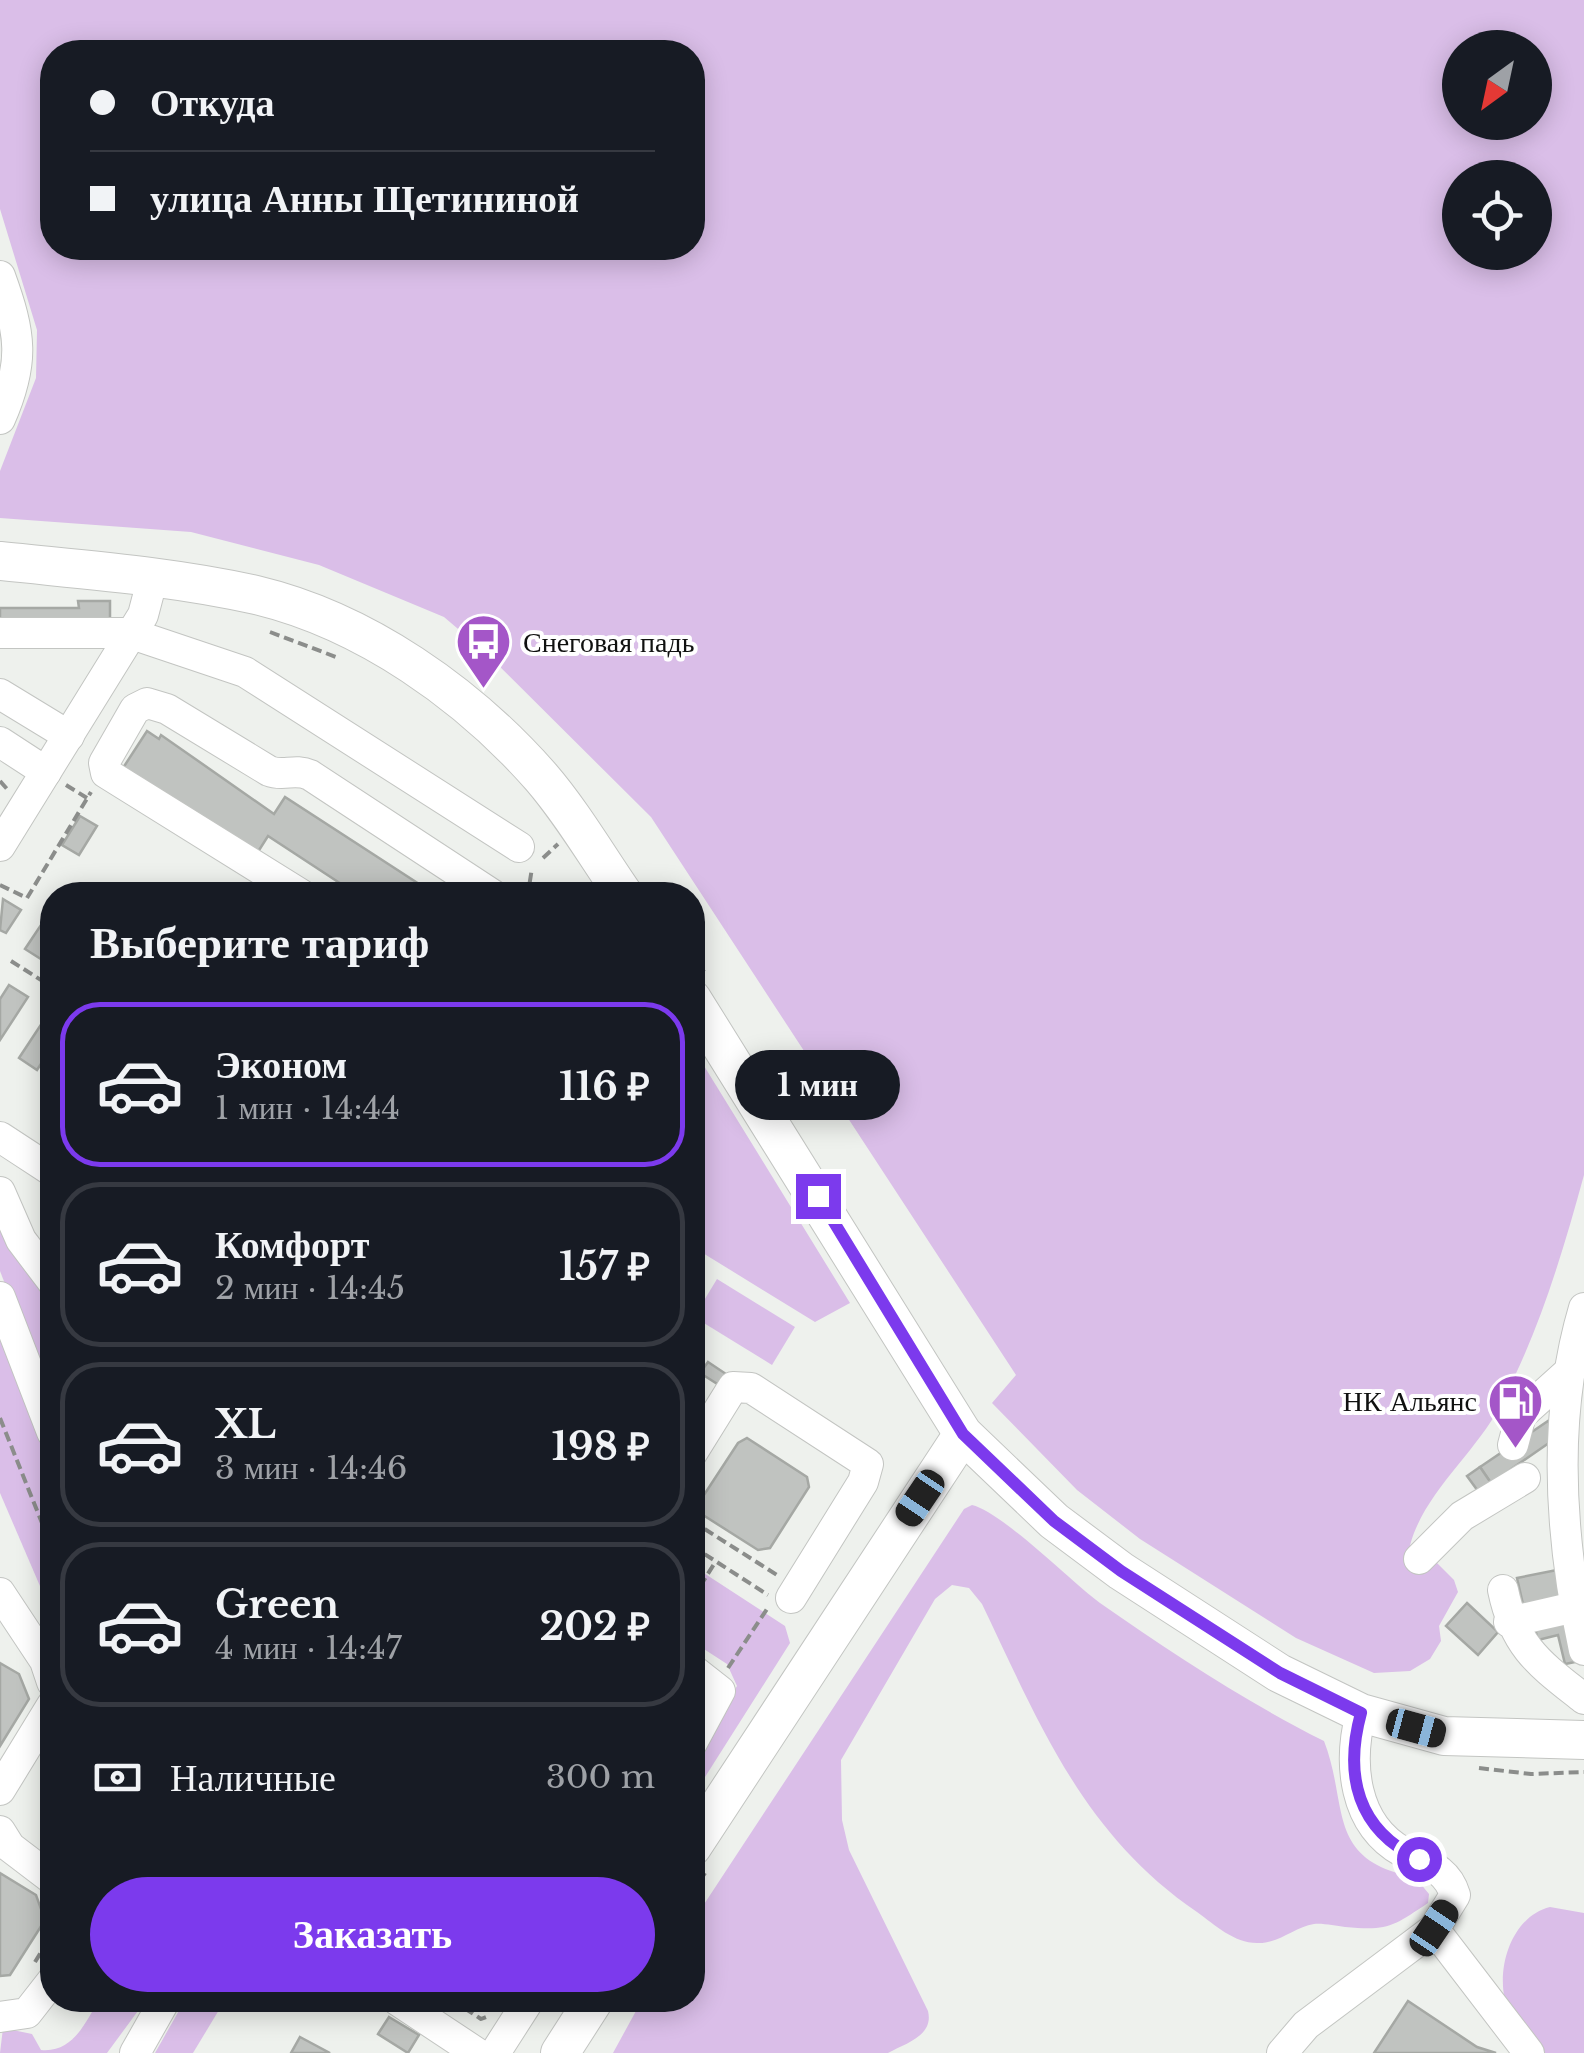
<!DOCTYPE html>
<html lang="ru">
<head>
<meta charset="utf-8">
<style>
	:root { --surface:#171b24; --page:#242831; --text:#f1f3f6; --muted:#9ea1a6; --line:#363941; --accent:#7c3aed }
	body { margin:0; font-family:"Libre Baskerville",serif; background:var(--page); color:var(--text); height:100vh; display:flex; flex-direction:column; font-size:38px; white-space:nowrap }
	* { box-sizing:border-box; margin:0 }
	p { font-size:32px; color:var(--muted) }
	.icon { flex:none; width:55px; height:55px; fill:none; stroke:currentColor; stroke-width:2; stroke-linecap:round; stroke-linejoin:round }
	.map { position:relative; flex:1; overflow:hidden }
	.details { position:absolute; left:40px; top:882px; width:665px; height:1130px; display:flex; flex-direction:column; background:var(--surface); border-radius:40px; box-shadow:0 5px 25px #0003 }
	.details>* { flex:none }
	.hud { position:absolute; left:40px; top:40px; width:665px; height:220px; border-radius:40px; box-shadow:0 5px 25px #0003; display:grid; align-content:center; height:220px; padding:0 50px; background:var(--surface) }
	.needle { width:65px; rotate:213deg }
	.fabs { position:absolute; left:1442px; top:30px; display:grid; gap:20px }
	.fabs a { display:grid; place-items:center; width:110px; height:110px; border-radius:50%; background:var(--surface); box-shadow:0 5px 25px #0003; font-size:50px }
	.end { position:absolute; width:45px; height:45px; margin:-22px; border:12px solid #7c3aed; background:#fff; box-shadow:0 0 0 5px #fff }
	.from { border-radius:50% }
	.bubble { position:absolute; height:70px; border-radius:35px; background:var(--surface); box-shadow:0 5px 25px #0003; font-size:32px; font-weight:700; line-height:70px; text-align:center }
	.car { position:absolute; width:30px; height:60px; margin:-30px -15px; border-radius:12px; box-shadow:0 0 8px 2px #0007; background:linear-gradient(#222 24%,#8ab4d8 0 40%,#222 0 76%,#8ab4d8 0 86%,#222 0) }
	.hud b { display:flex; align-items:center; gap:35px; height:95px; font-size:38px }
	.hud b+b { border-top:2px solid var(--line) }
	.hud i { width:25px; height:25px; background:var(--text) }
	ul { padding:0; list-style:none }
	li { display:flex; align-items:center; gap:30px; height:165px; margin:0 20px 15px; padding:0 30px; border:5px solid var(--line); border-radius:40px }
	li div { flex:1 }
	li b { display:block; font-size:38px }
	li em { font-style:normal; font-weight:700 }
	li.active { border-color:var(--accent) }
	li>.icon { width:90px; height:90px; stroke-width:1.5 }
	h2 { padding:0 50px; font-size:45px; line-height:120px }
	.pay { display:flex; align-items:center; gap:25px; height:110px; padding:0 50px; font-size:38px }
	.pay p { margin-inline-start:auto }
	.button { display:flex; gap:20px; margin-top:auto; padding:20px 50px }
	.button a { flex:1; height:115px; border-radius:60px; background:var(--accent); color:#fff; font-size:40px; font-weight:700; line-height:115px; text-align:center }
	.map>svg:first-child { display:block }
</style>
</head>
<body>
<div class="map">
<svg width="1584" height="2053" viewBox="0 0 1584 2053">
	<rect width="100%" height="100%" fill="#eef1ed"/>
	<g fill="#dabee8" fill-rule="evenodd">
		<path d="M 0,0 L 1584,0 L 1584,1175 C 1562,1255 1539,1332 1500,1406 C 1473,1458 1413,1501 1407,1562 L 1435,1561 L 1454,1580 L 1458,1592 L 1439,1626 L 1441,1641 L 1430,1659 L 1410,1671 L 1374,1673 L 1296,1638 L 1140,1539 L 1077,1490 L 992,1403 L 1016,1375 L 651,817 L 484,651 L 444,617 L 319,565 L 191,532 L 0,518 L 0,471 L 36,378 L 37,330 L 0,209 ZM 1460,48 L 1535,48 L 1535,122 L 1460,122 ZM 52,52 L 692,52 L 692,248 L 52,248 ZM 1460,178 L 1535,178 L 1535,252 L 1460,252 Z"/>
		<polygon points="693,1048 850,1303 815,1322 693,1247 705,1190 705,1163 693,1114"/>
		<polygon points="0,1215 52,1295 52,1405 0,1271"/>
		<polygon points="717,1279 795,1327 772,1365 694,1317"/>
		<polygon points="0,1335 52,1471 52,1614 0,1493"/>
		<path d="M 972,1505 C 1002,1512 1070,1581 1100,1603 C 1172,1653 1246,1702 1324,1741 C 1349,1805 1325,1861 1415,1877 L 1429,1894 L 1428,1903 C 1392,1927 1388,1931 1345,1927 C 1336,1926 1323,1923 1314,1924 C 1294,1927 1279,1944 1257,1943 C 1234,1943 1215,1925 1197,1912 C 1083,1834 1040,1725 982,1604 L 969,1588 L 952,1585 L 935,1599 L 841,1760 L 842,1820 L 849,1850 L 928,2011 C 934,2036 906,2043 888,2053 L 613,2053 L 642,2000 L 692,2000 L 693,1921 L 964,1509 Z"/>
		<polygon points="693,1566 785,1626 790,1643 693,1796 692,1757 737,1686 727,1664 693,1642"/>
		<path d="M 1550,1907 L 1584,1913 L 1584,2053 L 1540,2053 C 1531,2041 1517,2028 1510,2015 C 1492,1977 1509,1917 1550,1907 Z"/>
		<path d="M 99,2000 L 146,2000 L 107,2053 L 0,2053 L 3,2028 L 32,2034 L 41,2050 C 73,2053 85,2023 99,2000 Z"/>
		<polygon points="185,2000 225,2000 193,2053 155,2053"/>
	</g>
	<g fill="#c0c3c0" stroke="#a5a8a4" stroke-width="2.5">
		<polygon points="78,601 110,601 110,626 0,627 0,608 79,608"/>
		<polygon points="147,731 159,739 161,735 274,814 285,797 436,895 358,895 268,836 256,855 123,768"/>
		<polygon points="80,816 97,826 79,855 62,845"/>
		<polygon points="3,899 21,910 6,933 0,930"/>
		<polygon points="41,925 52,933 52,948 44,961 25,949"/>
		<polygon points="9,985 28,997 0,1040 0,999"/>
		<polygon points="50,1011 52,1047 37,1070 19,1058"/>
		<polygon points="708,1362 726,1374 719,1385 700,1373"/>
		<polygon points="1548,1421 1559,1436 1491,1483 1480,1467"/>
		<polygon points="747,1438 807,1477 809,1487 770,1548 758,1550 703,1515 700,1501 738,1443"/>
		<polygon points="1480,1467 1491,1483 1478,1491 1467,1476"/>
		<polygon points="1557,1570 1564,1604 1525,1613 1517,1578"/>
		<polygon points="1467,1603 1498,1632 1478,1655 1446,1626"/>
		<polygon points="1562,1611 1575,1662 1565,1664 1558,1635 1538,1640 1532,1618"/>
		<polygon points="0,1663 19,1674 29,1699 0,1746"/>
		<polygon points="0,1873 36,1895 45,1920 10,1975 0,1976"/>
		<polygon points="1408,2001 1477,2047 1496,2053 1374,2053"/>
		<polygon points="389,2017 419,2035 408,2053 378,2034"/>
		<polygon points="300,2037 330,2053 291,2053"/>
	</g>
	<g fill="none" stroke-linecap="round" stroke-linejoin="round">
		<defs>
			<g id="minor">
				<path d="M 0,276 C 21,334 25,362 0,419"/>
				<polyline points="0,633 133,633"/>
				<polyline points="132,634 245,672 519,847"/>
				<polyline points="0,694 69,736"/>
				<polyline points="0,742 46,772"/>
				<polyline points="0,846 143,615 153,577"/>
				<path d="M 302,895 L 106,773 L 104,763 L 135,709 L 147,703 L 167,709 L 269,771 C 284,777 294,768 310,775 L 493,895"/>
				<polyline points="0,1137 52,1171"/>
				<polyline points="0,1192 21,1240 52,1281"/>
				<polyline points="0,1297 52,1432"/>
				<path d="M 1584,1308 C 1551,1419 1560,1539 1584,1650"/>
				<polyline points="1513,1445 1521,1415 1571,1370"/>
				<polyline points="692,1453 733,1387 751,1388 868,1464 863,1482 791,1598"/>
				<polyline points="1419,1559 1462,1516 1525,1478"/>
				<path d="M 1503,1590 C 1515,1648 1540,1664 1584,1699"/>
				<polyline points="0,1593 45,1661 52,1682"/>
				<polyline points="1509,1622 1575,1607"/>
				<polyline points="692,1669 720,1691 692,1743"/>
				<path d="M 1361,1713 C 1348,1763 1353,1824 1403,1852 C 1426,1864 1447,1868 1455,1895 L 1434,1929 L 1529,2053"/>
				<polyline points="0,1790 52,1705"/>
				<polyline points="0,1831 10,1847 52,1879"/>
				<polyline points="397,2000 477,2053"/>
				<polyline points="0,2017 27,2013 52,1981"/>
				<polyline points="135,2053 165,2000"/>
				<polyline points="495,2053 529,2000"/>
				<polyline points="1282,2053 1306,2025 1434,1929"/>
			</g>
			<g id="major">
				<path d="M 0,561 C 85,570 172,576 256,595 C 365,621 468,694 541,777 C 572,813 597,856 624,895"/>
				<polyline points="692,999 963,1434 1054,1521 1121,1571 1279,1673 1361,1713 1444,1736 1584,1740"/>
				<polyline points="692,1847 963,1434"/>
				<polyline points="560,2053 594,2000"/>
			</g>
		</defs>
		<use href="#minor" stroke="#c3c5c2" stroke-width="32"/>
		<use href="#major" stroke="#c3c5c2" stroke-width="40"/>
		<g stroke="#8b8d8b" stroke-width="4" stroke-dasharray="10 5" stroke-linecap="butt">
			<polyline points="270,632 336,657"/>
			<polyline points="0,781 7,789"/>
			<polyline points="66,785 87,798"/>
			<polyline points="543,858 558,844"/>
			<polyline points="0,885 27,898 91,792"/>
			<polyline points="156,890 163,895"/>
			<polyline points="522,895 529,887 532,868"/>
			<polyline points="692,955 704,972"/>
			<polyline points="11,961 52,987"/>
			<polyline points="0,1418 52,1548"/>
			<polyline points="692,1521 777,1575"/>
			<polyline points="692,1546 768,1595"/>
			<polyline points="692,1599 716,1561"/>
			<polyline points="728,1668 767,1609"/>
			<polyline points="1479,1768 1531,1774 1584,1772"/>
			<polyline points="692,1893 705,1873"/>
			<polyline points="35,1962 52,1934"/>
			<polyline points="452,2000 481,2019 486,2017"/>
		</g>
		<use href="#minor" stroke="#fff" stroke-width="30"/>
		<use href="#major" stroke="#fff" stroke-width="38"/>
	</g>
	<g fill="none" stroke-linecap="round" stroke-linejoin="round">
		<path stroke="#7c3aed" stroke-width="12" d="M 818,1196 L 963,1434 L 1054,1521 L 1121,1571 L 1280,1673 L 1361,1713 C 1344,1775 1357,1830 1419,1859"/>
	</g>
	<defs>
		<symbol id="bus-pin" viewBox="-11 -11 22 30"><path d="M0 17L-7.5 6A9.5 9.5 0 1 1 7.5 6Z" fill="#a456c8" stroke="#fff"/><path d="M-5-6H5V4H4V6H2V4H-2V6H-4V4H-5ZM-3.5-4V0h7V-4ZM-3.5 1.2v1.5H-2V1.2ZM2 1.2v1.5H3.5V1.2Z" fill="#fff"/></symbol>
		<symbol id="fuel-pin" viewBox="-11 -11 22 30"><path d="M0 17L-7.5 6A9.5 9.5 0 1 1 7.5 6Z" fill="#a456c8" stroke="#fff"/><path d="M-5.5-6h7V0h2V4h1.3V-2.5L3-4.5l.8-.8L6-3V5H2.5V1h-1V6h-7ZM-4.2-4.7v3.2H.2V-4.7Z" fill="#fff"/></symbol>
	</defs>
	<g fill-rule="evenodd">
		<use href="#bus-pin" x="452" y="610" width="63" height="86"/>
		<use href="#fuel-pin" x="1484" y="1370" width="63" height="86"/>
	</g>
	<g text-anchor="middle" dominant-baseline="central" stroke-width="8" stroke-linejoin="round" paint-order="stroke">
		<g font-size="28" fill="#101110" stroke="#fff" text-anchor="start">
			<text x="523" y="642">Снеговая падь</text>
			<text x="1477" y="1401" text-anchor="end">НК Альянс</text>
		</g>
	</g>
</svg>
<div class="fabs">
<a><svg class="needle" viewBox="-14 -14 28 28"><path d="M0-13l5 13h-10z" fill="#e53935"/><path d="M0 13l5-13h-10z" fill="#9ea1a6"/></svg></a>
<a><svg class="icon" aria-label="locate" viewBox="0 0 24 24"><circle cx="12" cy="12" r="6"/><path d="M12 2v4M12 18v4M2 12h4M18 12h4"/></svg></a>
</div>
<i class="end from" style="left:1419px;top:1859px"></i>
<i class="end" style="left:818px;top:1196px"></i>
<div class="bubble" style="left:735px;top:1050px;width:165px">1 мин</div>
<i class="car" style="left:920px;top:1498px;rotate:214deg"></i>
<i class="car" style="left:1416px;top:1728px;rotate:105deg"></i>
<i class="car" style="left:1434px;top:1928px;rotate:34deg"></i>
<div class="hud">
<b><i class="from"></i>Откуда</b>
<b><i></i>улица Анны Щетининой</b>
</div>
<section class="details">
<h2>Выберите тариф</h2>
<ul>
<li class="active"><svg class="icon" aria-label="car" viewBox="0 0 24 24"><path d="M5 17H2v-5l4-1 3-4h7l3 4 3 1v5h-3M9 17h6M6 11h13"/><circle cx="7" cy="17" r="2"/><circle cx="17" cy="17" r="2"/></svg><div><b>Эконом</b><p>1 мин · 14:44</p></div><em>116 ₽</em></li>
<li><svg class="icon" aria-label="car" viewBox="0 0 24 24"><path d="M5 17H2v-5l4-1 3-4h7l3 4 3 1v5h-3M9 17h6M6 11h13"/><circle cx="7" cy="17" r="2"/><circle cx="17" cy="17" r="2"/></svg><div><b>Комфорт</b><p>2 мин · 14:45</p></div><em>157 ₽</em></li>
<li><svg class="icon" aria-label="car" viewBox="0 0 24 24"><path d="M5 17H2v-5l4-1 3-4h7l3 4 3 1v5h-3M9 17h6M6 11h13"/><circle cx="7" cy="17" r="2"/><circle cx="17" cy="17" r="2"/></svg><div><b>XL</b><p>3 мин · 14:46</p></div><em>198 ₽</em></li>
<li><svg class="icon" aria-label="car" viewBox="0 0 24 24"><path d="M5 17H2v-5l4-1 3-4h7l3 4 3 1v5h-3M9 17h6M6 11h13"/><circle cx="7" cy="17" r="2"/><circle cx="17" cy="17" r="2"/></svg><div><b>Green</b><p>4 мин · 14:47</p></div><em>202 ₽</em></li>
</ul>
<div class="pay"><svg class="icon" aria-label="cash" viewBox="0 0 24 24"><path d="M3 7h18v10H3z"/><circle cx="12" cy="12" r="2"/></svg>Наличные<p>300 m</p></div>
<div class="button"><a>Заказать</a></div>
</section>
</div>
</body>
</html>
